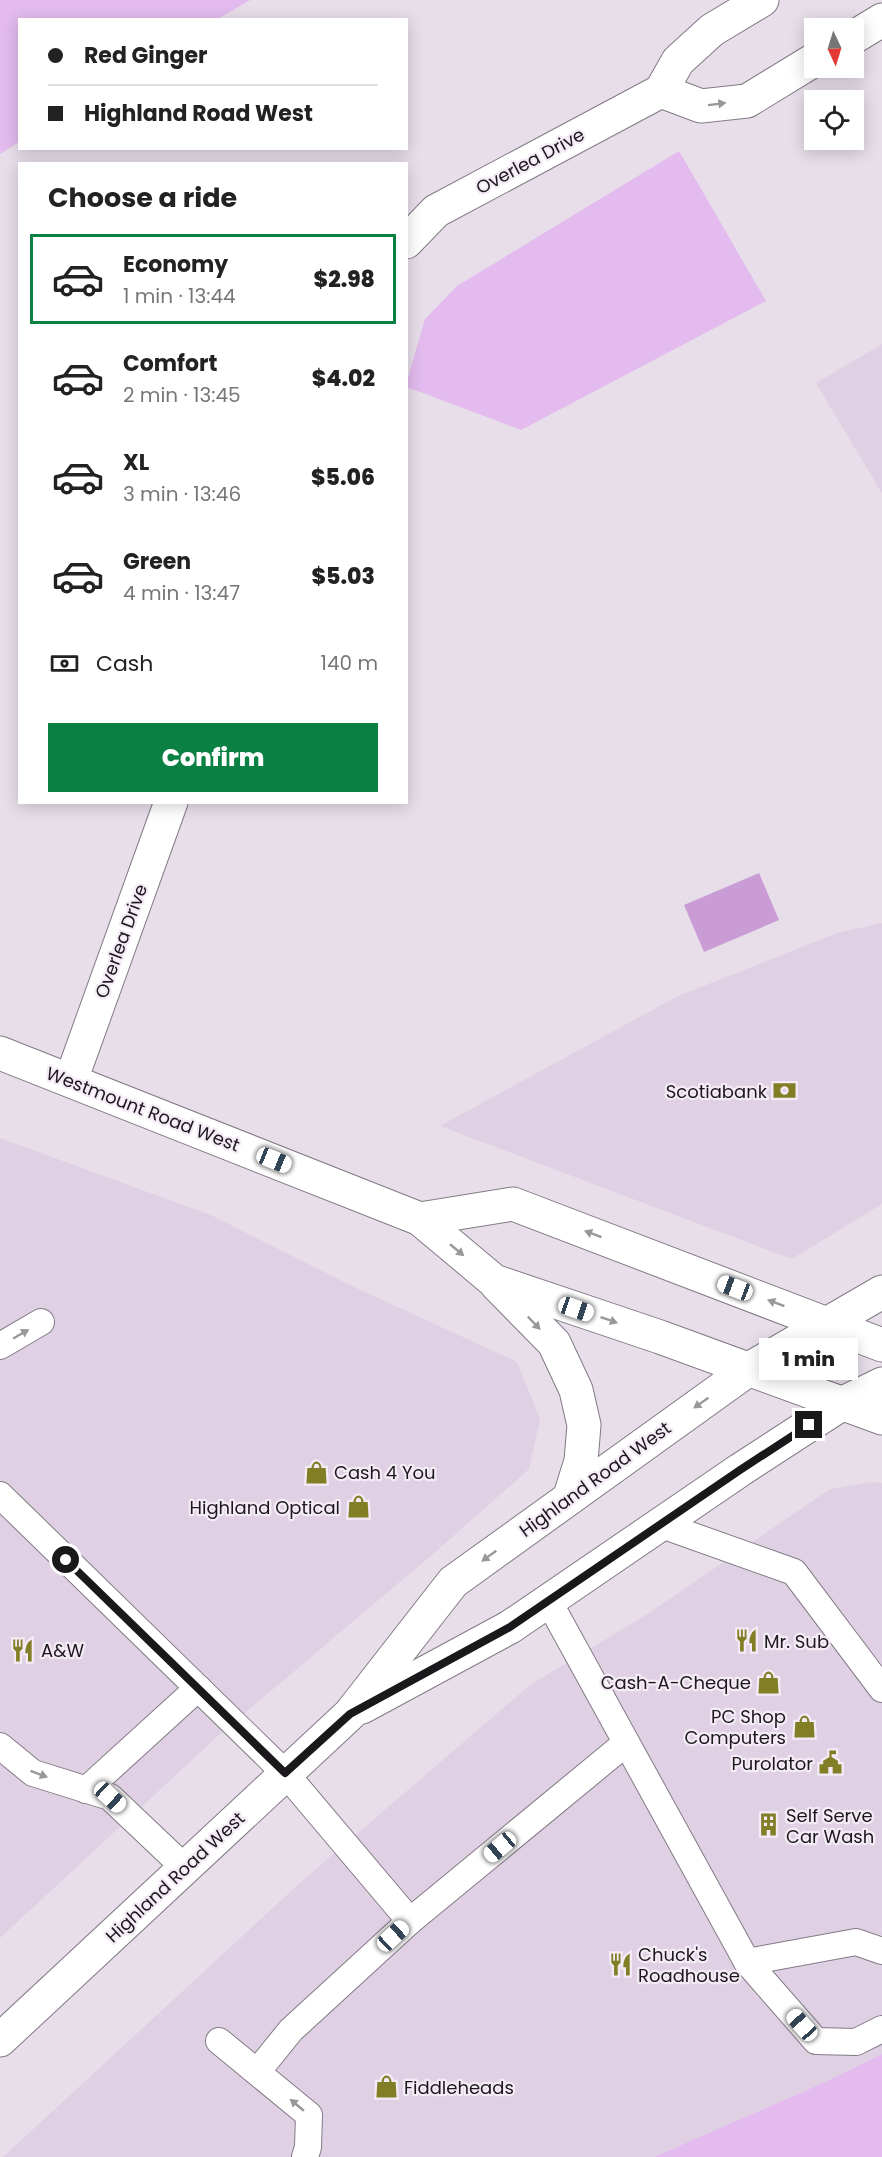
<!DOCTYPE html>
<html lang="en">
<head>
<meta charset="utf-8">
<style>
	:root { --surface:#fff; --page:#f6f6f6; --text:#222; --muted:#767676; --line:#e0e0e0; --accent:#0b8043 }
	body { margin:0; font-family:Poppins,sans-serif; background:var(--page); color:var(--text); height:100vh; display:flex; flex-direction:column; font-size:22px; white-space:nowrap }
	* { box-sizing:border-box; margin:0 }
	p { font-size:20px; color:var(--muted) }
	.icon { flex:none; width:33px; height:33px; fill:none; stroke:currentColor; stroke-width:2; stroke-linecap:round; stroke-linejoin:round }
	.map { position:relative; flex:1; overflow:hidden }
	.drawer { position:absolute; left:18px; top:162px; width:390px; height:642px; display:flex; flex-direction:column; background:var(--surface); border-radius:0px; box-shadow:0 3px 15px #0003 }
	.drawer>* { flex:none }
	.hud { position:absolute; left:18px; top:18px; width:390px; height:132px; border-radius:0px; box-shadow:0 3px 15px #0003; display:grid; align-content:center; height:132px; padding:0 30px; background:var(--surface) }
	.needle { width:39px; rotate:176deg }
	.buttons { position:absolute; left:804px; top:18px; display:grid; gap:12px }
	.buttons a { display:grid; place-items:center; width:60px; height:60px; border-radius:0px; background:var(--surface); box-shadow:0 3px 15px #0003; font-size:30px }
	.end { position:absolute; width:27px; height:27px; margin:-14px; border:8px solid #1b181c; background:#fff; box-shadow:0 0 0 3px #fff }
	.from { border-radius:50% }
	.bubble { position:absolute; height:42px; border-radius:0px; background:var(--surface); box-shadow:0 3px 15px #0003; font-size:20px; font-weight:800; line-height:42px; text-align:center }
	.car { position:absolute; width:18px; height:36px; margin:-18px -9px; border-radius:8px; box-shadow:0 0 4px 2px #0007; background:linear-gradient(#fff 24%,#345 0 40%,#fff 0 76%,#345 0 86%,#fff 0) }
	.hud b { display:flex; align-items:center; gap:21px; height:57px; font-size:22px }
	.hud b+b { border-top:2px solid var(--line) }
	.hud i { width:15px; height:15px; background:var(--text) }
	ul { padding:0; list-style:none }
	li { display:flex; align-items:center; gap:18px; height:90px; margin:0 12px 9px; padding:0 18px; border:3px solid transparent; border-radius:0px }
	li div { flex:1 }
	li b { display:block; font-size:22px }
	li em { font-style:normal; font-weight:800 }
	li.on { border-color:var(--accent) }
	li>.icon { width:54px; height:54px; stroke-width:1.5 }
	h2 { padding:0 30px; font-size:27px; line-height:72px }
	.pay { display:flex; align-items:center; gap:15px; height:66px; padding:0 30px; font-size:22px }
	.pay p { margin-inline-start:auto }
	.action { display:flex; gap:12px; margin-top:auto; padding:12px 30px }
	.action a { flex:1; height:69px; border-radius:0px; background:var(--accent); color:#fff; font-size:24px; font-weight:800; line-height:69px; text-align:center }
	.map>svg:first-child { display:block }
</style>
</head>
<body>
<div class="map">
<svg width="882" height="2157" viewBox="0 0 882 2157">
	<rect width="100%" height="100%" fill="#e7deea"/>
	<g fill="#dfd1e3">
		<polygon points="882,344 882,493 816,383"/>
		<polygon points="882,923 882,1204 792,1259 440,1126 678,996 837,933"/>
		<polygon points="0,1138 213,1216 350,1285 517,1362 540,1419 529,1469 440,1548 220,1734 0,1938"/>
		<polygon points="872,1482 882,1483 882,2054 825,2082 654,2157 3,2157 302,1881 530,1685 649,1613 830,1489"/>
	</g>
	<g fill="#e3bbee">
		<polygon points="0,0 250,0 218,19 20,20 19,142 0,154"/>
		<polygon points="679,151 766,301 521,430 407,387 407,381 425,319 457,286"/>
		<polygon points="882,2054 882,2157 654,2157 825,2082"/>
	</g>
	<polygon fill="#c99cd6" points="759,873 779,920 704,952 684,905"/>
	<g fill="none" stroke-linecap="round" stroke-linejoin="round">
		<defs>
			<g id="service">
				<polyline points="0,1346 41,1322"/>
				<polyline points="0,1495 285,1773 410,1921 291,2030 257,2072"/>
				<polyline points="659,1524 794,1572 882,1689"/>
				<polyline points="549,1602 747,1962 816,2041 856,2042 882,2029"/>
				<polyline points="0,1746 33,1773 110,1797 185,1868"/>
				<polyline points="86,1790 198,1688"/>
				<polyline points="410,1921 626,1743"/>
				<polyline points="747,1962 856,1942 882,1951"/>
				<polyline points="219,2041 309,2115 308,2147 305,2157"/>
			</g>
			<g id="minor">
				<polyline points="854,37 882,20"/>
				<polyline points="661,91 701,106 747,101 814,60"/>
				<polyline points="406,242 436,211 661,91 678,61 712,30 762,0"/>
				<polyline points="71,1080 171,802"/>
			</g>
			<g id="secondary">
				<polyline points="0,1053 420,1219 494,1281 660,1337 882,1418"/>
				<polyline points="420,1219 513,1204 882,1345"/>
				<polyline points="497,1285 554,1343 576,1390 584,1425 581,1461 570,1496"/>
				<polyline points="362,1707 510,1627 740,1470 843,1403 882,1384"/>
				<polyline points="0,2040 350,1714 453,1582 749,1369 882,1292"/>
			</g>
		</defs>
		<use href="#service" stroke="#837a86" stroke-width="28"/>
		<use href="#minor" stroke="#837a86" stroke-width="35"/>
		<use href="#secondary" stroke="#837a86" stroke-width="35"/>
		<use href="#service" stroke="#fff" stroke-width="26"/>
		<use href="#minor" stroke="#fff" stroke-width="33"/>
		<use href="#secondary" stroke="#fff" stroke-width="33"/>
	</g>
	<defs><path id="oneway-solid" d="M-6-.8H1V-3.2L6.5 0L1 3.2V.8H-6Z" transform="scale(1.5)"/></defs>
	<g fill="#989799">
		<use href="#oneway-solid" transform="translate(717 104) rotate(-7)"/>
		<use href="#oneway-solid" transform="translate(593 1234) rotate(-159)"/>
		<use href="#oneway-solid" transform="translate(457 1250) rotate(40)"/>
		<use href="#oneway-solid" transform="translate(776 1303) rotate(-159)"/>
		<use href="#oneway-solid" transform="translate(609 1320) rotate(19)"/>
		<use href="#oneway-solid" transform="translate(534 1323) rotate(46)"/>
		<use href="#oneway-solid" transform="translate(21 1334) rotate(-30)"/>
		<use href="#oneway-solid" transform="translate(701 1403) rotate(145)"/>
		<use href="#oneway-solid" transform="translate(489 1556) rotate(144)"/>
		<use href="#oneway-solid" transform="translate(39 1774) rotate(21)"/>
		<use href="#oneway-solid" transform="translate(297 2105) rotate(-140)"/>
	</g>
	<g fill="none" stroke-linecap="round" stroke-linejoin="round">
		<polyline stroke="#1b181c" stroke-width="8" points="66,1560 285,1773 350,1714 510,1627 740,1470 809,1425"/>
	</g>
	<defs>
		<symbol id="bank-bare" viewBox="-9 -9 18 18"><path d="M-6-4H6V4H-6ZM0-2.3a2.3 2.3 0 1 0 0 4.6a2.3 2.3 0 1 0 0-4.6Z" fill="#827e26" stroke="#f5ebf7" stroke-width="2.5" paint-order="stroke"/></symbol>
		<symbol id="shop-bare" viewBox="-9 -9 18 18"><path d="M-5-2.5h2.3a2.7 3.5 0 0 1 5.4 0H5L5.5 6h-11ZM-1.5-2.5h3a1.5 2.3 0 0 0-3 0Z" fill="#827e26" stroke="#f5ebf7" stroke-width="2.5" paint-order="stroke"/></symbol>
		<symbol id="restaurant-bare" viewBox="-9 -9 18 18"><path d="M-5-6h1v4h1v-4h1v4h1v-4h1v5L-1.5 .5V6h-2V.5L-5-1ZM5-6V6H3V1.5H1.5Q1.5-4 5-6Z" fill="#827e26" stroke="#f5ebf7" stroke-width="2.5" paint-order="stroke"/></symbol>
		<symbol id="civic-bare" viewBox="-9 -9 18 18"><path d="M-.6-6.5H3V-4.5H.6V-3L4-1V1h2V6H-6V1h2V-1L-.6-3ZM-1.2 2.5V6h2.4V2.5Z" fill="#827e26" stroke="#f5ebf7" stroke-width="2.5" paint-order="stroke"/></symbol>
		<symbol id="building-bare" viewBox="-9 -9 18 18"><path d="M-4-6H4V6H1V3H-1V6H-4ZM-2.5-4.3h1.7v1.8h-1.7ZM.8-4.3h1.7v1.8H.8ZM-2.5-1h1.7V.8h-1.7ZM.8-1h1.7V.8H.8Z" fill="#827e26" stroke="#f5ebf7" stroke-width="2.5" paint-order="stroke"/></symbol>
	</defs>
	<g fill-rule="evenodd">
		<use href="#bank-bare" x="768" y="1074" width="33" height="33"/>
		<use href="#shop-bare" x="300" y="1456" width="33" height="33"/>
		<use href="#shop-bare" x="342" y="1490" width="33" height="33"/>
		<use href="#restaurant-bare" x="730" y="1624" width="33" height="33"/>
		<use href="#restaurant-bare" x="6" y="1634" width="33" height="33"/>
		<use href="#shop-bare" x="752" y="1666" width="33" height="33"/>
		<use href="#shop-bare" x="788" y="1710" width="33" height="33"/>
		<use href="#civic-bare" x="814" y="1746" width="33" height="33"/>
		<use href="#building-bare" x="752" y="1808" width="33" height="33"/>
		<use href="#restaurant-bare" x="604" y="1948" width="33" height="33"/>
		<use href="#shop-bare" x="370" y="2070" width="33" height="33"/>
	</g>
	<g text-anchor="middle" dominant-baseline="central" stroke-width="4.5" stroke-linejoin="round" paint-order="stroke">
		<g font-size="18" fill="#1b181c" stroke="#f5ebf7">
			<text transform="translate(530 161) rotate(-28)">Overlea Drive</text>
			<text transform="translate(121 941) rotate(-70)">Overlea Drive</text>
			<text transform="translate(143 1109) rotate(21)">Westmount Road West</text>
			<text transform="translate(595 1479) rotate(-36)">Highland Road West</text>
			<text transform="translate(175 1877) rotate(-43)">Highland Road West</text>
		</g>
		<g font-size="18" fill="#1b181c" stroke="#f5ebf7" text-anchor="start">
			<text x="767" y="1091" text-anchor="end">Scotiabank</text>
			<text x="334" y="1472">Cash 4 You</text>
			<text x="340" y="1507" text-anchor="end">Highland Optical</text>
			<text x="764" y="1641">Mr. Sub</text>
			<text x="41" y="1650">A&amp;W</text>
			<text x="751" y="1682" text-anchor="end">Cash-A-Cheque</text>
			<text x="786" y="1716" text-anchor="end">PC Shop<tspan x="786" dy="21">Computers</tspan></text>
			<text x="813" y="1763" text-anchor="end">Purolator</text>
			<text x="786" y="1815">Self Serve<tspan x="786" dy="21">Car Wash</tspan></text>
			<text x="638" y="1954">Chuck's<tspan x="638" dy="21">Roadhouse</tspan></text>
			<text x="404" y="2087">Fiddleheads</text>
		</g>
	</g>
</svg>
<div class="buttons">
<a><svg class="needle" viewBox="-14 -14 28 28"><path d="M0-13l5 13h-10z" fill="#e53935"/><path d="M0 13l5-13h-10z" fill="#767676"/></svg></a>
<a><svg class="icon" aria-label="locate" viewBox="0 0 24 24"><circle cx="12" cy="12" r="6"/><path d="M12 2v4M12 18v4M2 12h4M18 12h4"/></svg></a>
</div>
<i class="end from" style="left:66px;top:1560px"></i>
<i class="end" style="left:809px;top:1425px"></i>
<div class="bubble" style="left:759px;top:1338px;width:99px">1 min</div>
<i class="car" style="left:274px;top:1160px;rotate:112deg"></i>
<i class="car" style="left:735px;top:1288px;rotate:291deg"></i>
<i class="car" style="left:576px;top:1309px;rotate:109deg"></i>
<i class="car" style="left:110px;top:1797px;rotate:133deg"></i>
<i class="car" style="left:500px;top:1847px;rotate:230deg"></i>
<i class="car" style="left:393px;top:1936px;rotate:47deg"></i>
<i class="car" style="left:802px;top:2025px;rotate:318deg"></i>
<div class="hud">
<b><i class="from"></i>Red Ginger</b>
<b><i></i>Highland Road West</b>
</div>
<section class="drawer">
<h2>Choose a ride</h2>
<ul>
<li class="on"><svg class="icon" aria-label="car" viewBox="0 0 24 24"><path d="M5 17H2v-5l4-1 3-4h7l3 4 3 1v5h-3M9 17h6M6 11h13"/><circle cx="7" cy="17" r="2"/><circle cx="17" cy="17" r="2"/></svg><div><b>Economy</b><p>1 min · 13:44</p></div><em>$2.98</em></li>
<li><svg class="icon" aria-label="car" viewBox="0 0 24 24"><path d="M5 17H2v-5l4-1 3-4h7l3 4 3 1v5h-3M9 17h6M6 11h13"/><circle cx="7" cy="17" r="2"/><circle cx="17" cy="17" r="2"/></svg><div><b>Comfort</b><p>2 min · 13:45</p></div><em>$4.02</em></li>
<li><svg class="icon" aria-label="car" viewBox="0 0 24 24"><path d="M5 17H2v-5l4-1 3-4h7l3 4 3 1v5h-3M9 17h6M6 11h13"/><circle cx="7" cy="17" r="2"/><circle cx="17" cy="17" r="2"/></svg><div><b>XL</b><p>3 min · 13:46</p></div><em>$5.06</em></li>
<li><svg class="icon" aria-label="car" viewBox="0 0 24 24"><path d="M5 17H2v-5l4-1 3-4h7l3 4 3 1v5h-3M9 17h6M6 11h13"/><circle cx="7" cy="17" r="2"/><circle cx="17" cy="17" r="2"/></svg><div><b>Green</b><p>4 min · 13:47</p></div><em>$5.03</em></li>
</ul>
<div class="pay"><svg class="icon" aria-label="cash" viewBox="0 0 24 24"><path d="M3 7h18v10H3z"/><circle cx="12" cy="12" r="2"/></svg>Cash<p>140 m</p></div>
<div class="action"><a>Confirm</a></div>
</section>
</div>
</body>
</html>
